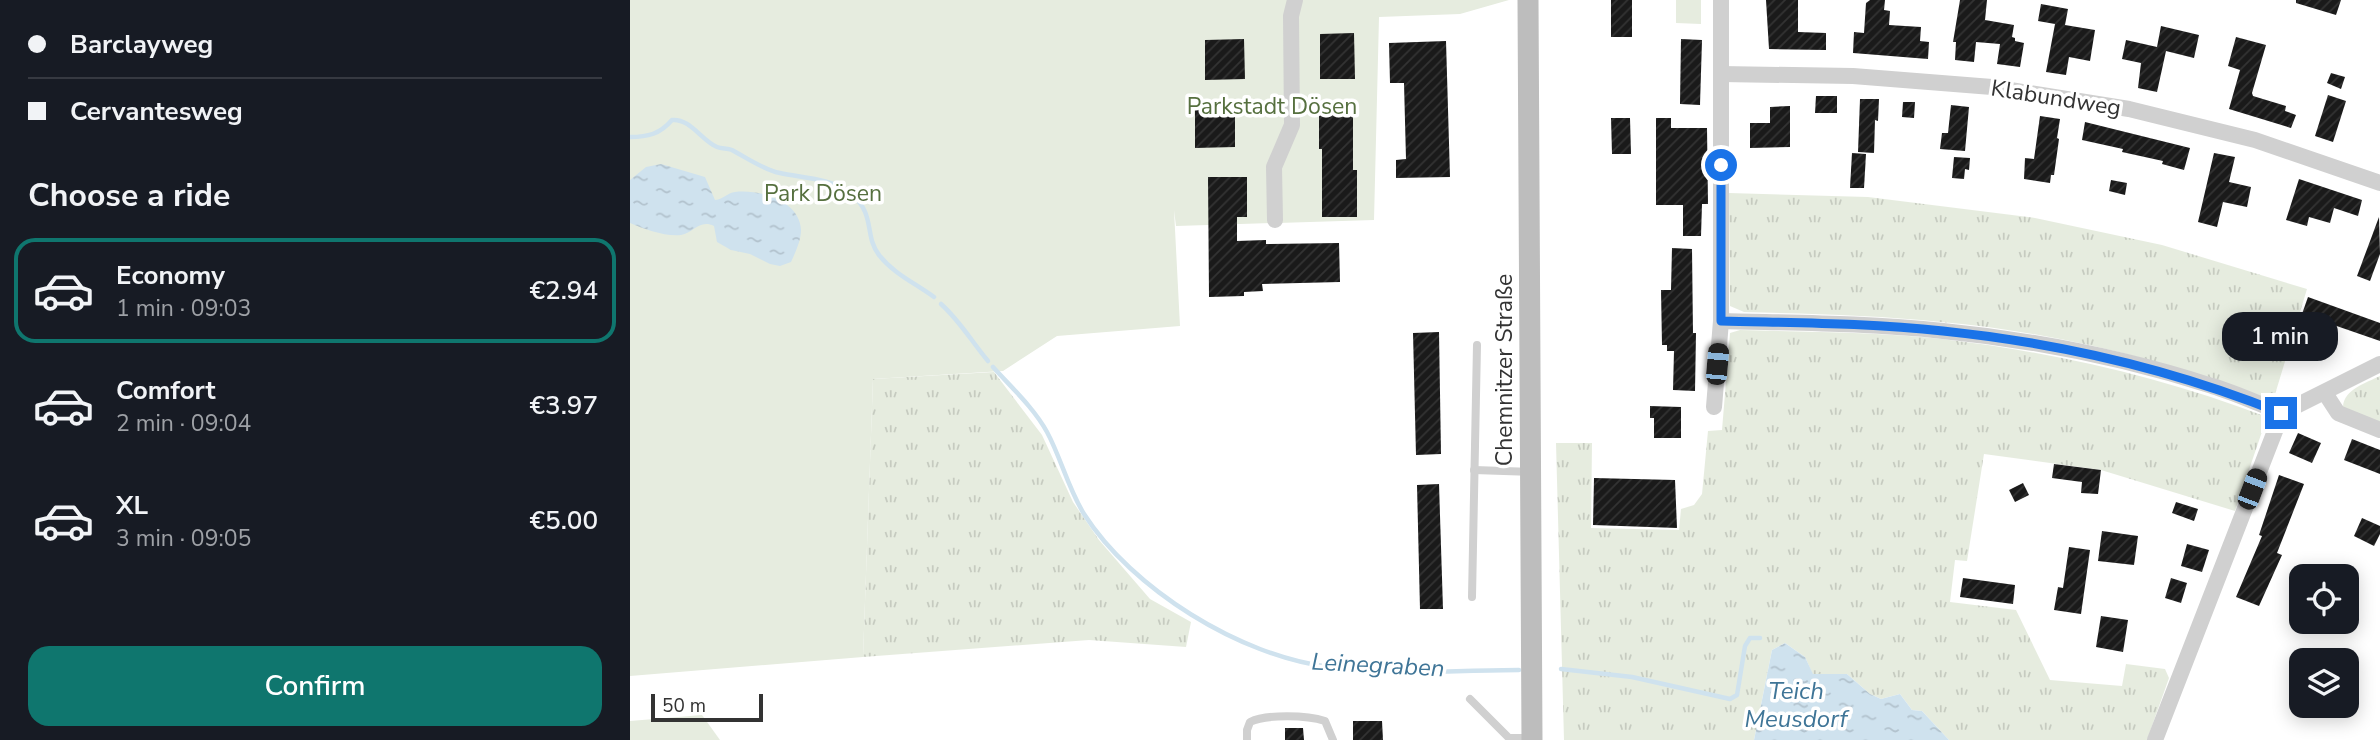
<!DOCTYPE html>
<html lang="en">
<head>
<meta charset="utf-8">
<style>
	:root { --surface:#171b24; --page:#242831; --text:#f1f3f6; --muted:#9ea1a6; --line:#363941; --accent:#0f766e }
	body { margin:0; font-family:"Nunito Sans",sans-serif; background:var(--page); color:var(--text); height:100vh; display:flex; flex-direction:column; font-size:26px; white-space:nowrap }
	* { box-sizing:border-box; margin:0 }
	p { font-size:23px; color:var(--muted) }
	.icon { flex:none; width:38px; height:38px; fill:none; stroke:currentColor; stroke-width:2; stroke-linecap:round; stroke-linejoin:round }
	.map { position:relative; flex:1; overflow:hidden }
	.side { display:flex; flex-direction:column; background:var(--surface); width:630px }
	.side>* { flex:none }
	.guide { display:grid; align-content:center; height:154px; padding:0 28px; background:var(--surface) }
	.buttons { position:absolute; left:1659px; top:564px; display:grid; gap:14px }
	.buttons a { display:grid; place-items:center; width:70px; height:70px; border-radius:14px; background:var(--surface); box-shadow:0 4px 18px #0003; font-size:35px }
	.scale { position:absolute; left:21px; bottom:18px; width:112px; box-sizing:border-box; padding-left:7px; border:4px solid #333; border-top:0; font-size:19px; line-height:24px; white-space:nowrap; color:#333; -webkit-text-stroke:5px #fff; paint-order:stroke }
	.end { position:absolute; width:32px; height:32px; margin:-16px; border:9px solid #1a73e8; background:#fff; box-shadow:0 0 0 4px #fff }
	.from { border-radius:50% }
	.bubble { position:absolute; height:49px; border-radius:21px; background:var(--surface); box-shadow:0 4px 18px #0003; font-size:23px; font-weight:600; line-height:49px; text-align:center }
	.car { position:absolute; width:21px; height:42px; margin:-21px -10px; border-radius:9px; box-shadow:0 0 5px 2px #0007; background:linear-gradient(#222 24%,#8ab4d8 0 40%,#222 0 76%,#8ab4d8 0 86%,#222 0) }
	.guide b { display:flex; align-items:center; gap:24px; height:66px; font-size:26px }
	.guide b+b { border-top:2px solid var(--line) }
	.guide i { width:18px; height:18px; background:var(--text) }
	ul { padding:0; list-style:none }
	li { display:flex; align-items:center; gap:21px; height:105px; margin:0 14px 10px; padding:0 14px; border:4px solid transparent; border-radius:21px }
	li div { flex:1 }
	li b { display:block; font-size:26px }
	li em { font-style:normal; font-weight:600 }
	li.active { border-color:var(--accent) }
	li>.icon { width:63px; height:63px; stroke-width:1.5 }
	h2 { padding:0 28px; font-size:32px; line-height:84px }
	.action { display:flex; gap:14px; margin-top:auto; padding:14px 28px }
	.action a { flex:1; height:80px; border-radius:21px; background:var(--accent); color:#fff; font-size:28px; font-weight:600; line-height:80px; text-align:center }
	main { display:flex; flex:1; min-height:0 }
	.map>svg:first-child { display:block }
</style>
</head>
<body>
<main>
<section class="side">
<div class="guide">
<b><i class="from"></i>Barclayweg</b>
<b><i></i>Cervantesweg</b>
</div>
<h2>Choose a ride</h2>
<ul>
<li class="active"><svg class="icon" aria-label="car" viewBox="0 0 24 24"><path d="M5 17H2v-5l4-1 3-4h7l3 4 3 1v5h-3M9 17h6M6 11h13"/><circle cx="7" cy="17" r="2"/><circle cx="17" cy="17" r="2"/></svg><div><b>Economy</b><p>1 min · 09:03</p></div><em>€2.94</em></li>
<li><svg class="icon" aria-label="car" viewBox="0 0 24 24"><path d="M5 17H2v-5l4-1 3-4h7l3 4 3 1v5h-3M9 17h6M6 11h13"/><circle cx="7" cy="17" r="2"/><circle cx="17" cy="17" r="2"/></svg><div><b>Comfort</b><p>2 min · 09:04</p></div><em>€3.97</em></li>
<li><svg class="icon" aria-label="car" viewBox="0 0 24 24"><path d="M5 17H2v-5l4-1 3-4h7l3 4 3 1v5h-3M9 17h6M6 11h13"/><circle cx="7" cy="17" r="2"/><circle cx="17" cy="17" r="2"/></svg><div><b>XL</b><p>3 min · 09:05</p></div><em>€5.00</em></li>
</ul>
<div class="action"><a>Confirm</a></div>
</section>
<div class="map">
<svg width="1750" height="740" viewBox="0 0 1750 740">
	<defs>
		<pattern id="grass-tufts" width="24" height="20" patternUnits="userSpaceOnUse" patternTransform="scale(1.75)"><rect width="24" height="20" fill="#e6ecdf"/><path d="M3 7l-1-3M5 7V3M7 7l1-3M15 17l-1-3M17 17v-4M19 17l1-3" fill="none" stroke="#c6cbc0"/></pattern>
		<pattern id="water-ripples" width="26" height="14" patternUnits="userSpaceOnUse" patternTransform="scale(1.75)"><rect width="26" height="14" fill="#cfe2ee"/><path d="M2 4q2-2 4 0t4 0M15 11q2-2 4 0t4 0" fill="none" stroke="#b2c2cd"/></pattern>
		<pattern id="building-hatch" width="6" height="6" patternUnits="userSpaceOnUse" patternTransform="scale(1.75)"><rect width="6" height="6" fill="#1a1a1a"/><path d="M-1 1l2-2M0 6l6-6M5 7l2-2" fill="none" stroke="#333"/></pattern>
	</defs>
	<rect width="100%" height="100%" fill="#fff"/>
	<g fill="url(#grass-tufts)">
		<path d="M 1099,193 L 1238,197 L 1405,218 L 1532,245 L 1677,289 L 1643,401 C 1537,360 1425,332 1311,322 C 1246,315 1180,314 1114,312 L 1100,306 Z"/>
		<path d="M 1110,330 C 1177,332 1245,332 1312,339 C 1423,352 1532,377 1637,417 L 1605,511 L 1471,470 L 1354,454 L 1337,561 L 1325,560 L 1320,602 L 1386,610 L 1420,680 L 1492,686 L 1496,664 L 1535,669 L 1539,678 L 1517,740 L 1319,740 L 1292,711 L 1282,710 L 1270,694 L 1251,699 L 1240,694 L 1217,674 L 1183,675 L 1175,657 L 1155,643 L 1142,650 L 1124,740 L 934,740 L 926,443 L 962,443 L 961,528 L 1049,530 L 1051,509 L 1064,505 L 1072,494 L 1078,431 L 1092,430 L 1100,333 Z"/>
		<polygon points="364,372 412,435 443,502 469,540 520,599 561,622 556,647 459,640 233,657 243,379"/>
		<path d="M 1750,376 L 1750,427 L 1713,407 C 1714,389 1736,383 1750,376 Z"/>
	</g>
	<g fill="#e6ecdf">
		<polygon points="0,0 879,0 830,14 749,17 744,220 546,226 544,210 550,326 427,336 373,371 243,379 233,657 0,676"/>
		<polygon points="1046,0 1071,0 1071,24 1046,23"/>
		<polygon points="72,715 90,740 0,740 0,721"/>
	</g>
	<g fill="url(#water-ripples)">
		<path d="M 31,164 L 75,177 L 85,200 C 94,199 97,193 105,192 C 130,189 170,201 171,230 C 171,241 165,253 161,262 L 150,266 L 140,264 L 120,254 L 101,250 L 87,242 L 84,226 C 69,219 64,233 51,235 C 36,237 14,229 0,223 L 0,180 L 16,167 Z"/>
		<polygon points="1155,643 1175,657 1183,674 1217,674 1240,694 1251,699 1270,694 1282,710 1292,711 1319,740 1124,740 1142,650"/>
	</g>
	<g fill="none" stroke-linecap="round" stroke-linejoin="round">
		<g stroke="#cfe2ee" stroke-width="4.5">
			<path d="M 0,137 C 18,137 30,134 42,120 C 60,118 72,141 87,147 C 92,149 97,148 102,150 C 117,158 134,170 150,173 C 173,178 202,178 221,194 C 246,214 234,236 249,255 C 264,274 285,283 304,297"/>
			<path d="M 311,304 C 330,321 342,342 358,361"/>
			<path d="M 363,367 C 381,387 404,408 417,432 C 431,458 438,488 454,514 C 502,589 610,656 699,667 C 761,676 826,670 889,670"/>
			<polyline points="931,669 1002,677 1100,699 1107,695 1115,646 1120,638 1130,638"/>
		</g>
	</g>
	<g fill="url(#building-hatch)">
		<rect x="981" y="0" width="21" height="37"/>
		<polygon points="1136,0 1168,0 1168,32 1196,33 1196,50 1139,49"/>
		<polygon points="1240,0 1255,0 1254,10 1260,11 1259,25 1291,27 1290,41 1299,42 1298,59 1223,53 1224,32 1234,33 1236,3"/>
		<polygon points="1330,0 1357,0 1355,20 1384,25 1382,37 1385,38 1385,41 1394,43 1390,67 1367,64 1370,44 1346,42 1344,62 1325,60 1326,42 1323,42"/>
		<polygon points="1666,0 1711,0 1706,15 1666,3"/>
		<polygon points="1411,4 1438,9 1435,25 1465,30 1460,61 1439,57 1436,75 1416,72 1425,24 1408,21"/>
		<polygon points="1531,26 1569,35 1564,58 1536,51 1527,92 1508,88 1511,63 1492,59 1496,40 1527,47"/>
		<polygon points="724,33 725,79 690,79 690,34"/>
		<polygon points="1606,37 1636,45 1622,93 1623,96 1656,106 1655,111 1666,115 1661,128 1599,109 1610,70 1598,66"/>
		<polygon points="614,39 615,79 575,80 575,40"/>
		<polygon points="1051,39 1072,40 1070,105 1050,104"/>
		<polygon points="816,41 820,177 766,178 766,160 776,159 774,83 760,83 759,43"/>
		<polygon points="1701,73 1715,77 1711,89 1697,83"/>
		<polygon points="1698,95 1716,101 1703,142 1685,136"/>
		<polygon points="1186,96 1207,96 1207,113 1185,113"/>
		<polygon points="1230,99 1249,99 1248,121 1245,120 1244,153 1228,152"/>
		<polygon points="723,102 723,170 727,170 727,217 692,217 692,149 689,149 689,103"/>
		<polygon points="1273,102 1285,102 1284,118 1272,117"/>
		<polygon points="1321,105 1339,107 1335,151 1310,149 1312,133 1318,133"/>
		<polygon points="1160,106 1160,147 1120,148 1120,123 1140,123 1140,107"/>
		<polygon points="565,108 605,108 605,147 565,148"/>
		<polygon points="1410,116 1430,119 1427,138 1429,139 1424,175 1421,175 1420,183 1394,179 1395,158 1404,159"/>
		<polygon points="981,118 1000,118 1001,154 982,154"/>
		<polygon points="1026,118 1041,118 1041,128 1077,128 1078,204 1072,204 1071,236 1053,236 1053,205 1026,205"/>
		<polygon points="1455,122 1560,148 1554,170 1532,164 1533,161 1492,152 1493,149 1452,140"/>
		<polygon points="1222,153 1236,154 1234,188 1220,188"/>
		<polygon points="1584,153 1605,157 1599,182 1621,187 1617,207 1593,202 1587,227 1568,222"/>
		<polygon points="1324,157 1340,158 1339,170 1335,169 1334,179 1322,178"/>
		<polygon points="578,177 617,177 617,217 607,217 607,241 636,240 636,244 709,243 710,282 632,284 633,291 614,292 614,296 579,297"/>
		<polygon points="1669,179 1732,200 1728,216 1704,208 1700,223 1679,217 1677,226 1656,220"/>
		<polygon points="1481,180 1497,183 1495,195 1479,191"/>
		<polygon points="1749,217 1750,254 1740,281 1727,276"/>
		<polygon points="1042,248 1062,249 1063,333 1066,333 1065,391 1043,390 1044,351 1037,351 1037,345 1032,345 1031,290 1041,290"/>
		<polygon points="1678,297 1750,323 1750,341 1672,314"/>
		<polygon points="809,332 811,454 786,455 783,333"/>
		<polygon points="1020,406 1051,407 1051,438 1024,438 1024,418 1020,418"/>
		<polygon points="1668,433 1691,443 1682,463 1659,453"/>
		<polygon points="1722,439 1750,450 1750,474 1714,460"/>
		<polygon points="1424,464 1471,470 1468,494 1451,493 1452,482 1422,478"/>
		<polygon points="1649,475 1674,484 1647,553 1652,555 1629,606 1606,597 1632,536 1629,535"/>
		<polygon points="964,478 1045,480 1047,528 963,525"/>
		<polygon points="1393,483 1399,495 1385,502 1379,490"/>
		<polygon points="809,484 813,609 790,609 787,485"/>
		<polygon points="1546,502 1568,509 1564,521 1542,513"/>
		<polygon points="1732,518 1750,526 1750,534 1744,546 1724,536"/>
		<polygon points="1472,531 1508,536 1504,565 1468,561"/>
		<polygon points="1557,544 1579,550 1572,572 1551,566"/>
		<polygon points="1439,547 1460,550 1451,614 1424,610 1428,587 1433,588"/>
		<polygon points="1333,578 1385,585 1383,604 1330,597"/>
		<polygon points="1541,578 1557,583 1551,603 1535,598"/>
		<polygon points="1471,616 1498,620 1493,652 1466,647"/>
		<polygon points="723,721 752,721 753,740 723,740"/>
		<polygon points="655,728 673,728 674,740 655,740"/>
	</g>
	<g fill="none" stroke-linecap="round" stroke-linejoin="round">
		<g stroke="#d0d0d0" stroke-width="8">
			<polyline points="844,470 901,472"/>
			<polyline points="842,597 847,345"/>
			<polyline points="840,699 879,738 899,738"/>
			<path d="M 617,740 L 617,730 L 620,722 C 637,714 677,715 695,721 L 703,740"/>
		</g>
		<g stroke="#d0d0d0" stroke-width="16">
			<polyline points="1091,74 1223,76 1362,87 1499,109 1625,140 1750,183"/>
			<polyline points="645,220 644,167 662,125 661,16 665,0"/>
			<path d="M 1091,321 C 1165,323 1239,323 1313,331 C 1404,340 1495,358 1582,386 C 1606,393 1629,404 1652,413"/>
			<polyline points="1695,393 1708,413 1750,430"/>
			<polyline points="1084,407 1091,321 1091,0"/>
			<polyline points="1525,740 1652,413 1750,364"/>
		</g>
		<polyline stroke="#bdbdbd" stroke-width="21" points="898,0 902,740"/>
	</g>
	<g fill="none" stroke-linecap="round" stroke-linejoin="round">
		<path stroke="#1a73e8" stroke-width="9" d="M 1091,165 L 1091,321 C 1165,323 1239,323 1313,331 C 1430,343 1542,369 1651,413"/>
	</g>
	<g text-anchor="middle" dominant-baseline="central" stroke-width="7" stroke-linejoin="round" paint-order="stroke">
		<g font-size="23" fill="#333" stroke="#fff">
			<text transform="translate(1426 98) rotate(9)">Klabundweg</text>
			<text transform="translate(874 370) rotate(-90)">Chemnitzer Straße</text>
		</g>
		<g font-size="23" fill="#56703f" stroke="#fff">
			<text x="642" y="106">Parkstadt Dösen</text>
			<text x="193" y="193">Park Dösen</text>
		</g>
		<g font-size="24" font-style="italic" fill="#3f7597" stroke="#fff">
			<text transform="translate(748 665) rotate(3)">Leinegraben</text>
			<text x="1166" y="691">Teich<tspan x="1166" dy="28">Meusdorf</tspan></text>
		</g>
	</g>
</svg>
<div class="buttons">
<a><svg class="icon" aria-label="locate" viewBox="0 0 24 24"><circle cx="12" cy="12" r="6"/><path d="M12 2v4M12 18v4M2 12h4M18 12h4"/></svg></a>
<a><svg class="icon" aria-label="layers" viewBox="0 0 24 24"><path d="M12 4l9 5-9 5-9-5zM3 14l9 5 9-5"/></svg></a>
</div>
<div class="scale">50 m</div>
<i class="end from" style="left:1091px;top:165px"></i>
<i class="end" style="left:1651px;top:413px"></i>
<div class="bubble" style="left:1592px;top:312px;width:116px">1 min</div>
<i class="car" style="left:1087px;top:364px;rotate:5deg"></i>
<i class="car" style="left:1622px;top:489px;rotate:21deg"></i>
</div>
</main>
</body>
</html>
